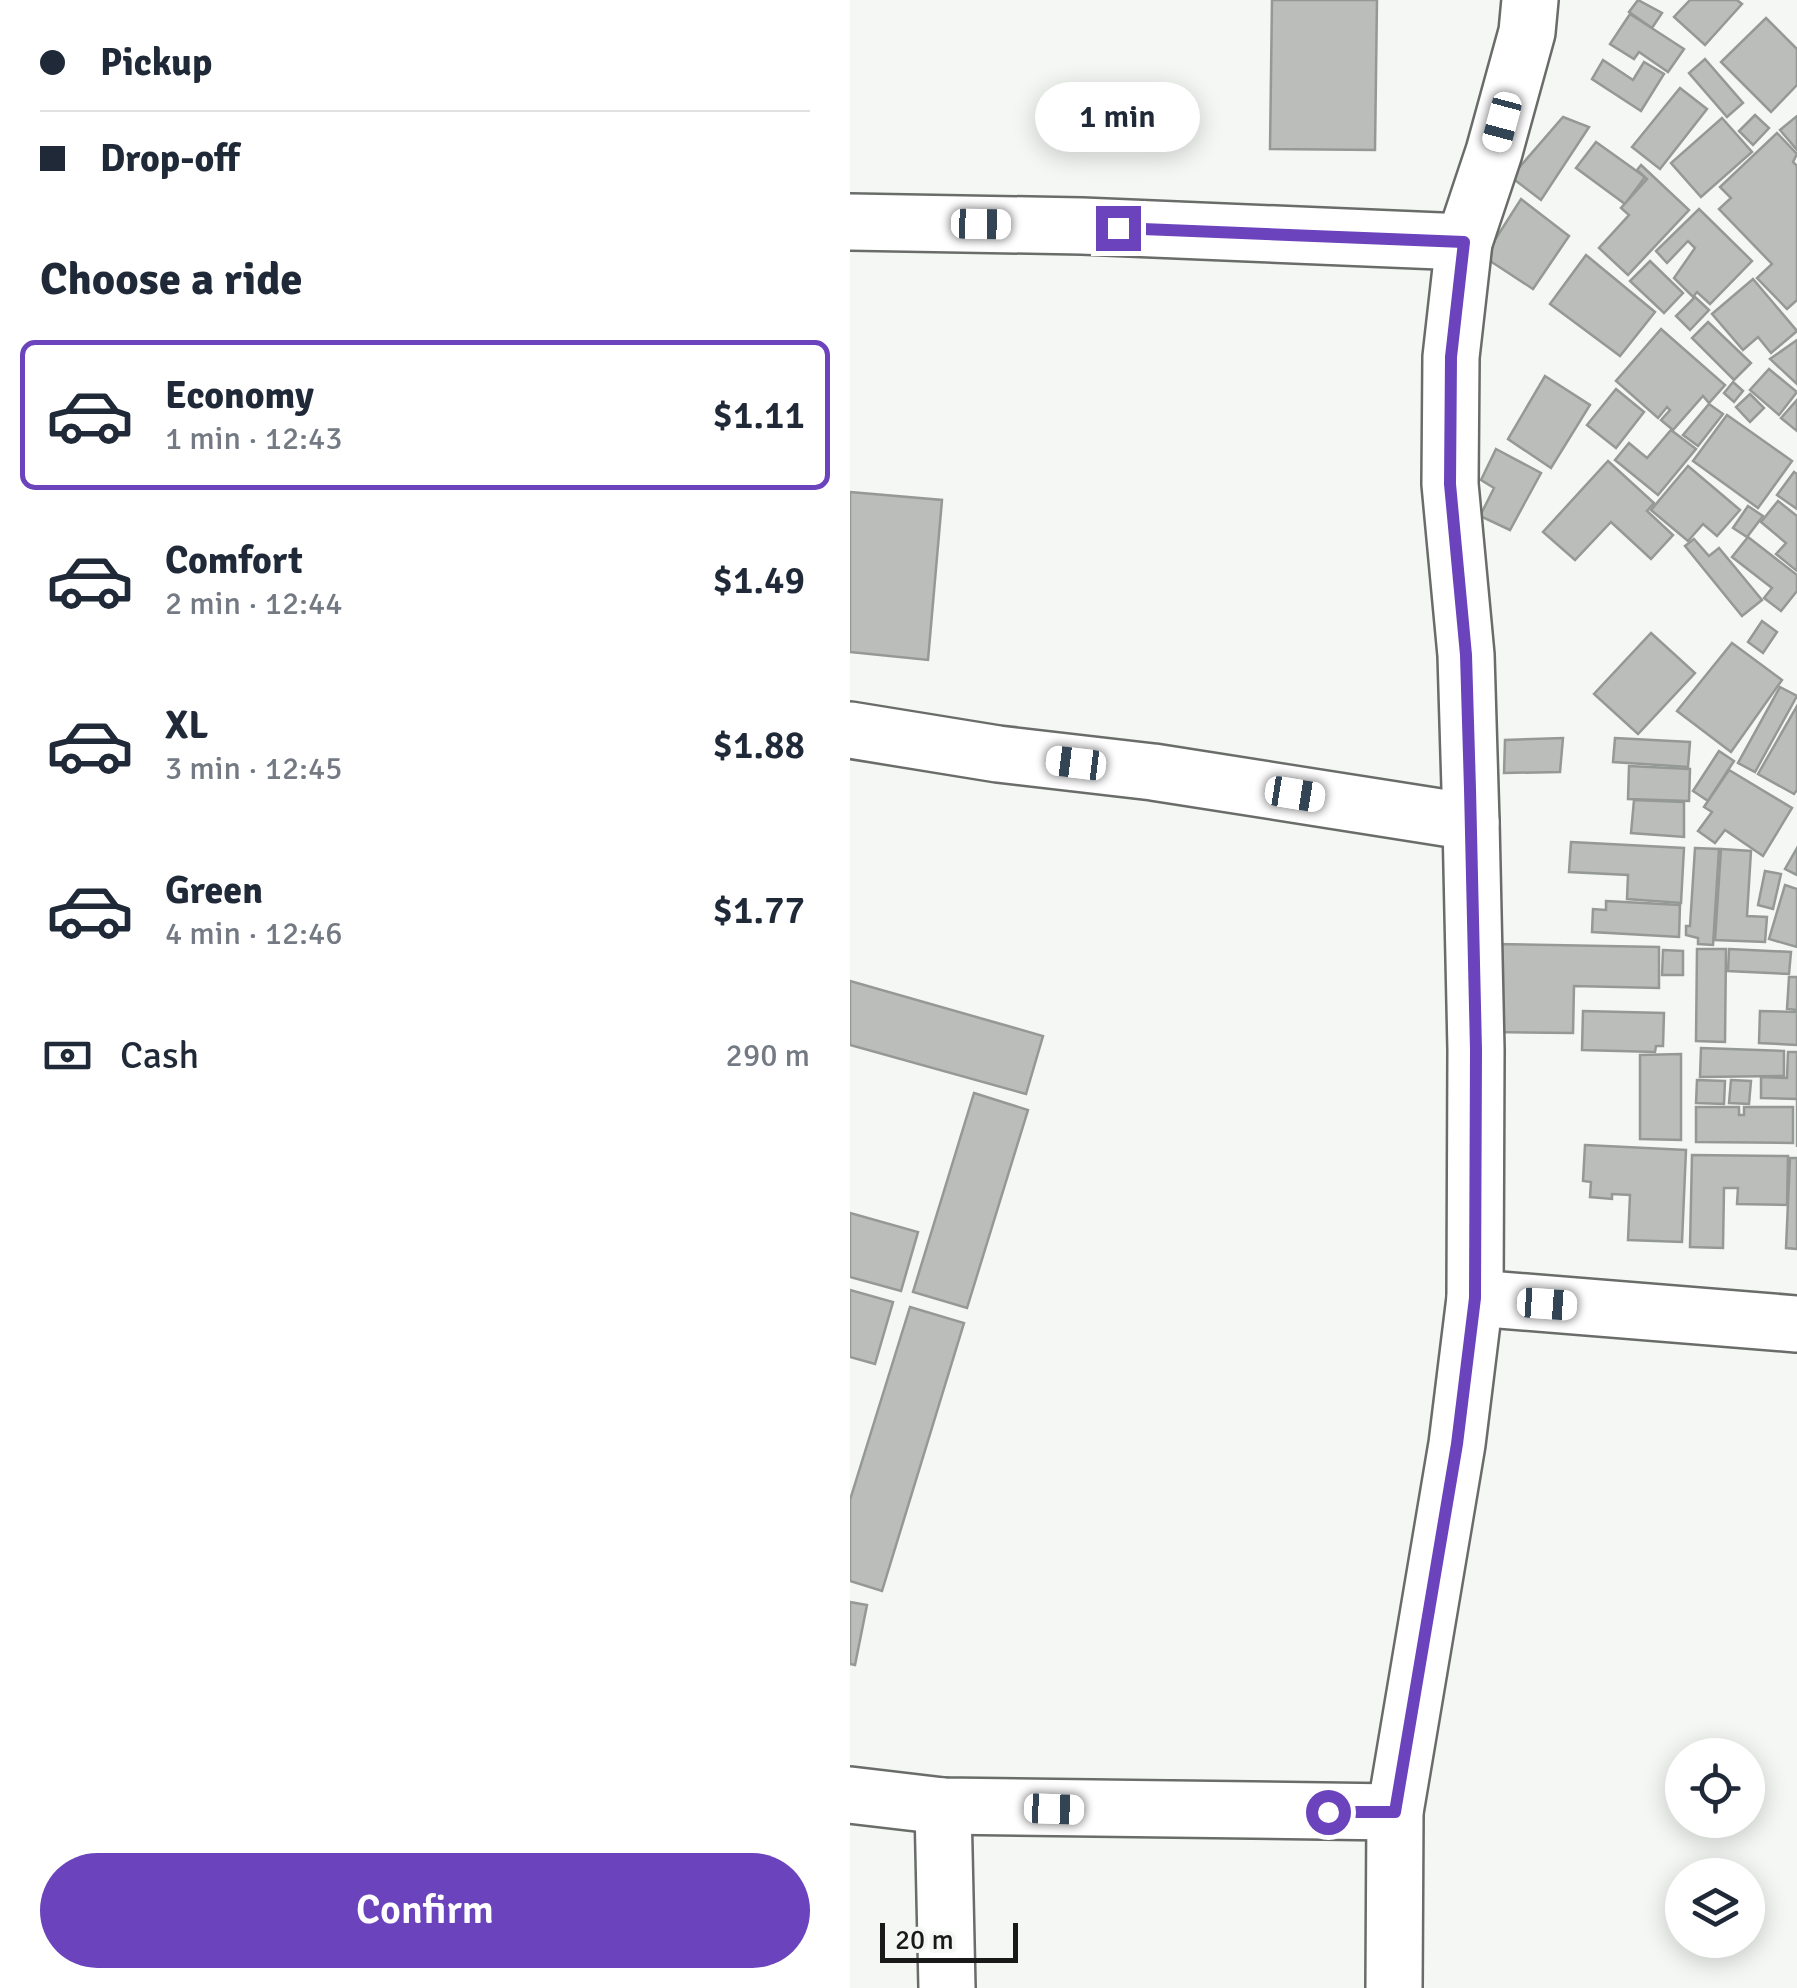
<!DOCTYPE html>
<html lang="en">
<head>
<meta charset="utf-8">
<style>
	:root { --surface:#fff; --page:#f6f6f7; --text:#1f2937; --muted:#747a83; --line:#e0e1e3; --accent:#6b43bc }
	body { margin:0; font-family:Signika,sans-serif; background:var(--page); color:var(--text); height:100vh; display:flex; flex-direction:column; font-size:38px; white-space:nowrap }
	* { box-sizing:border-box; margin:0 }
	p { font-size:32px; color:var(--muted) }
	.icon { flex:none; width:55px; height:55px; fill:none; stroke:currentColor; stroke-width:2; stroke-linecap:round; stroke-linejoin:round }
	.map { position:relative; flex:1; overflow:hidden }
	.side { display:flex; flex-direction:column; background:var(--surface); width:850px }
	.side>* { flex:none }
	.top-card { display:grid; align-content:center; height:220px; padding:0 40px; background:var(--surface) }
	.fabs { position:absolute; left:815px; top:1738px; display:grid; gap:20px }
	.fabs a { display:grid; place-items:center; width:100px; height:100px; border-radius:50%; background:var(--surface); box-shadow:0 5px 25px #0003; font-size:50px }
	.scale { position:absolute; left:30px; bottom:25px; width:138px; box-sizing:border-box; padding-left:10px; border:5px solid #181918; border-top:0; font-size:28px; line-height:35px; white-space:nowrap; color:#181918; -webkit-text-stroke:8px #f4f7f3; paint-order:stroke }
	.end { position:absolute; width:45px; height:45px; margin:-22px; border:12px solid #6b43bc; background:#fff; box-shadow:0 0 0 5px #fff }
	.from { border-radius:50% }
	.bubble { position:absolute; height:70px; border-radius:35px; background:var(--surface); box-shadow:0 5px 25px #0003; font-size:32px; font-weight:600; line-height:70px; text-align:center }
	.car { position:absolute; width:30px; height:60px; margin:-30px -15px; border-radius:12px; box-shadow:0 0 8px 2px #0007; background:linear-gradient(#fff 24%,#345 0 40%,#fff 0 76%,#345 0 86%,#fff 0) }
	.top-card b { display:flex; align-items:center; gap:35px; height:95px; font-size:38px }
	.top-card b+b { border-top:2px solid var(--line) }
	.top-card i { width:25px; height:25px; background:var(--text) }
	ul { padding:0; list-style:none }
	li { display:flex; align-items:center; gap:30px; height:150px; margin:0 20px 15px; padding:0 20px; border:5px solid transparent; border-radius:15px }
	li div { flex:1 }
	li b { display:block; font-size:38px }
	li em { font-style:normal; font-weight:600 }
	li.selected { border-color:var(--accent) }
	li>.icon { width:90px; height:90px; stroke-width:1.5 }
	h2 { padding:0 40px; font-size:45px; line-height:120px }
	.pay { display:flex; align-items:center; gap:25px; height:110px; padding:0 40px; font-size:38px }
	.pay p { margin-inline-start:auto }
	.cta { display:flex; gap:20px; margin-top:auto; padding:20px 40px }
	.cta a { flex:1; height:115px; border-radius:60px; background:var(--accent); color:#fff; font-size:40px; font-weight:600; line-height:115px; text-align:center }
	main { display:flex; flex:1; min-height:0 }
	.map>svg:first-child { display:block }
</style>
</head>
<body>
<main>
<section class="side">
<div class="top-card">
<b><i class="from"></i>Pickup</b>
<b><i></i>Drop-off</b>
</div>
<h2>Choose a ride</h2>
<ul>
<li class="selected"><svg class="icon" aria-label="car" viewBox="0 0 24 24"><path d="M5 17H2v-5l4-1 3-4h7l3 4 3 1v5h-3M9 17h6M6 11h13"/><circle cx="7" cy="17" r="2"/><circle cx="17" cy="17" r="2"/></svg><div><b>Economy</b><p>1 min · 12:43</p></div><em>$1.11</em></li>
<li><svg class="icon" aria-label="car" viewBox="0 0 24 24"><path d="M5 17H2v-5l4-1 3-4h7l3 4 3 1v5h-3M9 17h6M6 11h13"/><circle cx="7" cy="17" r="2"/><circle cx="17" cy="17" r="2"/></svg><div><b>Comfort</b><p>2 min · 12:44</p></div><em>$1.49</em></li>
<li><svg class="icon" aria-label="car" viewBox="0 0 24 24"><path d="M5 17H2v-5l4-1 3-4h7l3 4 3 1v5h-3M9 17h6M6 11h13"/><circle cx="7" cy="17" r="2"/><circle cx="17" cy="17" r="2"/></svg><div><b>XL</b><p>3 min · 12:45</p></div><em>$1.88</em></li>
<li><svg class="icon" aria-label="car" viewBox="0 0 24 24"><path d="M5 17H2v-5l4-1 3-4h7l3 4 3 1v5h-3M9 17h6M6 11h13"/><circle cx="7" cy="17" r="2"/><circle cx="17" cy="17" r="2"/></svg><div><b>Green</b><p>4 min · 12:46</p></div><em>$1.77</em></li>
</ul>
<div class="pay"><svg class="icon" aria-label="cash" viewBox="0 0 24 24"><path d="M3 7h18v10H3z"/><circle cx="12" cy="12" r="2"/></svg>Cash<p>290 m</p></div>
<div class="cta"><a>Confirm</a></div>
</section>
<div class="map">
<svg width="947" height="1988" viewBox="0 0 947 1988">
	<rect width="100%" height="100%" fill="#f4f7f3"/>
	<g fill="#babdba" stroke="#959995" stroke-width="2.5">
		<polygon points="422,0 527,0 525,150 420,149"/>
		<polygon points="788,0 812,13 802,28 779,12"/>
		<polygon points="840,0 887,0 892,4 855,45 824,17"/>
		<polygon points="780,14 834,49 818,72 789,52 784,59 760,44"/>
		<polygon points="916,18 947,49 947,85 921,112 871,62"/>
		<polygon points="855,59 893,103 877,117 839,73"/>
		<polygon points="753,60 783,80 794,62 814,74 791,111 742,79"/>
		<polygon points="830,88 857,109 810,169 782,147"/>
		<polygon points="905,115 919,128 903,145 889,131"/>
		<polygon points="947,116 947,150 930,130"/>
		<polygon points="713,117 739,127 691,200 661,177"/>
		<polygon points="872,118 902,152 851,197 821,163"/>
		<polygon points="927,133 947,154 943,162 947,166 947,300 937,309 907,278 922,264 869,209 881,198 870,187"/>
		<polygon points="746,142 795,177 775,204 726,168"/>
		<polygon points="791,165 839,210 778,275 749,248 779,215 771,208 797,179 787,170"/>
		<polygon points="671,199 719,236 683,289 634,257"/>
		<polygon points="849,209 902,261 860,304 847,292 843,297 824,278 845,248 838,241 817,263 806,251"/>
		<polygon points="736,255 805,312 770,356 700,304"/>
		<polygon points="800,261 833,293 814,313 780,281"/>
		<polygon points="903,279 947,331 921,353 908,337 893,350 862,314"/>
		<polygon points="845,297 859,310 840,330 826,316"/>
		<polygon points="858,322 901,363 884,380 842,338"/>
		<polygon points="811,329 875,385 859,403 853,396 823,430 811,420 820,410 817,407 808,418 766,381"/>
		<polygon points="947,340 947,384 920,359"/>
		<polygon points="919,369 947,392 929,415 900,390"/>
		<polygon points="695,376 740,405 701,468 658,439"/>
		<polygon points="883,382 893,391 884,402 874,393"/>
		<polygon points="766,389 794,412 766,448 737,425"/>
		<polygon points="900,394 914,408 900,422 886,407"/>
		<polygon points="947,400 947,431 931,418"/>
		<polygon points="859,404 873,414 848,446 833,435"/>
		<polygon points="877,415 942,461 908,508 843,461"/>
		<polygon points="821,430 846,449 808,495 765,460 779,443 797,458"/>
		<polygon points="646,449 691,473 660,530 630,516 644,488 631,480"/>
		<polygon points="758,461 804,503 797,511 823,535 801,559 761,522 725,560 693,532"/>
		<polygon points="838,466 890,510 867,536 853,524 838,541 801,510"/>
		<polygon points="944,472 947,474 947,509 927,495"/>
		<polygon points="0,492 92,500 78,660 0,652"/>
		<polygon points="928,501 947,516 947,571 926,554 936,543 911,522"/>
		<polygon points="898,506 913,516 897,537 883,528"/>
		<polygon points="898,537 947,575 947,591 931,611 914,598 922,588 882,557"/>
		<polygon points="844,539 859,556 869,548 912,600 892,616 835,546"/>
		<polygon points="912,621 927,632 913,653 898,642"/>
		<polygon points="801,633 845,673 788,734 744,694"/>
		<polygon points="882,643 932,680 881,752 827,711"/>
		<polygon points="930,687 947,696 905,772 888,763"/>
		<polygon points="947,706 947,790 944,794 908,774"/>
		<polygon points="713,738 710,772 654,773 655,740"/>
		<polygon points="765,738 840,742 838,767 763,762"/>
		<polygon points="869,751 884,761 858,801 843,791"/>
		<polygon points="779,766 840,769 839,801 778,799"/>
		<polygon points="879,770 942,808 913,856 875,830 865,843 848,831 862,812 854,807"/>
		<polygon points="784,800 834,802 834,837 781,833"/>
		<polygon points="721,842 834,848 831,903 777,899 778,875 719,872"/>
		<polygon points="845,848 869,849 863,945 848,944 848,938 836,935 836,926 840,926"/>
		<polygon points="947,848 947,875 935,869"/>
		<polygon points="871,849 901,851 897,916 917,917 915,942 865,940"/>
		<polygon points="915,871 931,874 923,909 908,905"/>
		<polygon points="935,885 947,889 947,947 919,939"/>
		<polygon points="756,901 830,905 829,937 742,932 743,909 756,910"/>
		<polygon points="645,944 809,947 809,988 724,986 723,1033 644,1032"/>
		<polygon points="847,949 876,949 875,1042 846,1041"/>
		<polygon points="879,949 941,952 939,974 878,971"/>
		<polygon points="813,950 833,951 833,975 812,975"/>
		<polygon points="939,977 947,977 947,1010 937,1009"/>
		<polygon points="0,981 193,1036 176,1094 0,1045"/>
		<polygon points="733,1011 814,1013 813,1046 806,1046 805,1052 732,1050"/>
		<polygon points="910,1011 947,1012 947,1045 909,1043"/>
		<polygon points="851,1048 934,1051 934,1076 850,1077"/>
		<polygon points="938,1052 947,1052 947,1147 947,1099 911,1098 911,1077 937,1078"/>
		<polygon points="831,1054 831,1140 790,1139 790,1055"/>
		<polygon points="847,1080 875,1081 874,1104 846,1103"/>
		<polygon points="881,1080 901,1081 899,1104 879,1103"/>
		<polygon points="124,1093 178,1110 117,1308 63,1292"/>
		<polygon points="846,1107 889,1107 889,1115 894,1115 894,1107 943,1107 943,1143 846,1142"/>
		<polygon points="735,1145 836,1150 832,1242 778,1240 780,1195 762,1194 762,1199 740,1197 741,1182 733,1181"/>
		<polygon points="842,1155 938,1156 937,1205 887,1204 888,1188 874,1188 873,1248 840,1247"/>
		<polygon points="940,1158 947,1158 947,1249 936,1248"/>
		<polygon points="0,1213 68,1232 51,1291 0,1277"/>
		<polygon points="0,1290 43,1302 25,1364 0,1357"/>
		<polygon points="60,1307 114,1323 32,1591 0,1581 0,1500"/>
		<polygon points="0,1602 17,1605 5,1665 0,1664"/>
	</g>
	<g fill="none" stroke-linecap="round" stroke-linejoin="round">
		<defs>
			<g id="minor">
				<polyline points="0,222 232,226 614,242"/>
				<polyline points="0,730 148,754 303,772 621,822"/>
				<polyline points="625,1298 947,1324"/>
				<polyline points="0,1795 93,1806 545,1812"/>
				<polyline points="93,1806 97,1988"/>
				<polyline points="544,1988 545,1812 607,1444 625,1298 626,1050 621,822 616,655 600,484 601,357 614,242 644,152 677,32 680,0"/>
			</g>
		</defs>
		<use href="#minor" stroke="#696c69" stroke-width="60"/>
		<use href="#minor" stroke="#fff" stroke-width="55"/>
	</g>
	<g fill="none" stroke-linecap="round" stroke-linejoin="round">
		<polyline stroke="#6b43bc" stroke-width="12" points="268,228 614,242 601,357 600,484 616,655 620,789 626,1050 625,1298 607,1444 545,1812 478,1812"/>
	</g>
</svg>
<div class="fabs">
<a><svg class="icon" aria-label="locate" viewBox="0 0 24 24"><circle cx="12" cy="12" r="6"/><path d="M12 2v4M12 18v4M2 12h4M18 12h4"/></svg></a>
<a><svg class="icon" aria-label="layers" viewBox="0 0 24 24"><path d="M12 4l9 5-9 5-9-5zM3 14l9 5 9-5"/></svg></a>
</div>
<div class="scale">20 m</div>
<i class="end from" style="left:478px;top:1812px"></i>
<i class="end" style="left:268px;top:228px"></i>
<div class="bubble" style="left:185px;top:82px;width:165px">1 min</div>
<i class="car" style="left:652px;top:122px;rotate:195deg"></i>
<i class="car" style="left:131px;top:224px;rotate:91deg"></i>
<i class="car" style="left:226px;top:763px;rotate:277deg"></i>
<i class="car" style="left:445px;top:794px;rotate:99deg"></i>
<i class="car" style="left:697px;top:1304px;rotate:94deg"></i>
<i class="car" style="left:204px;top:1809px;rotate:92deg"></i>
</div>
</main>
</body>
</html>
